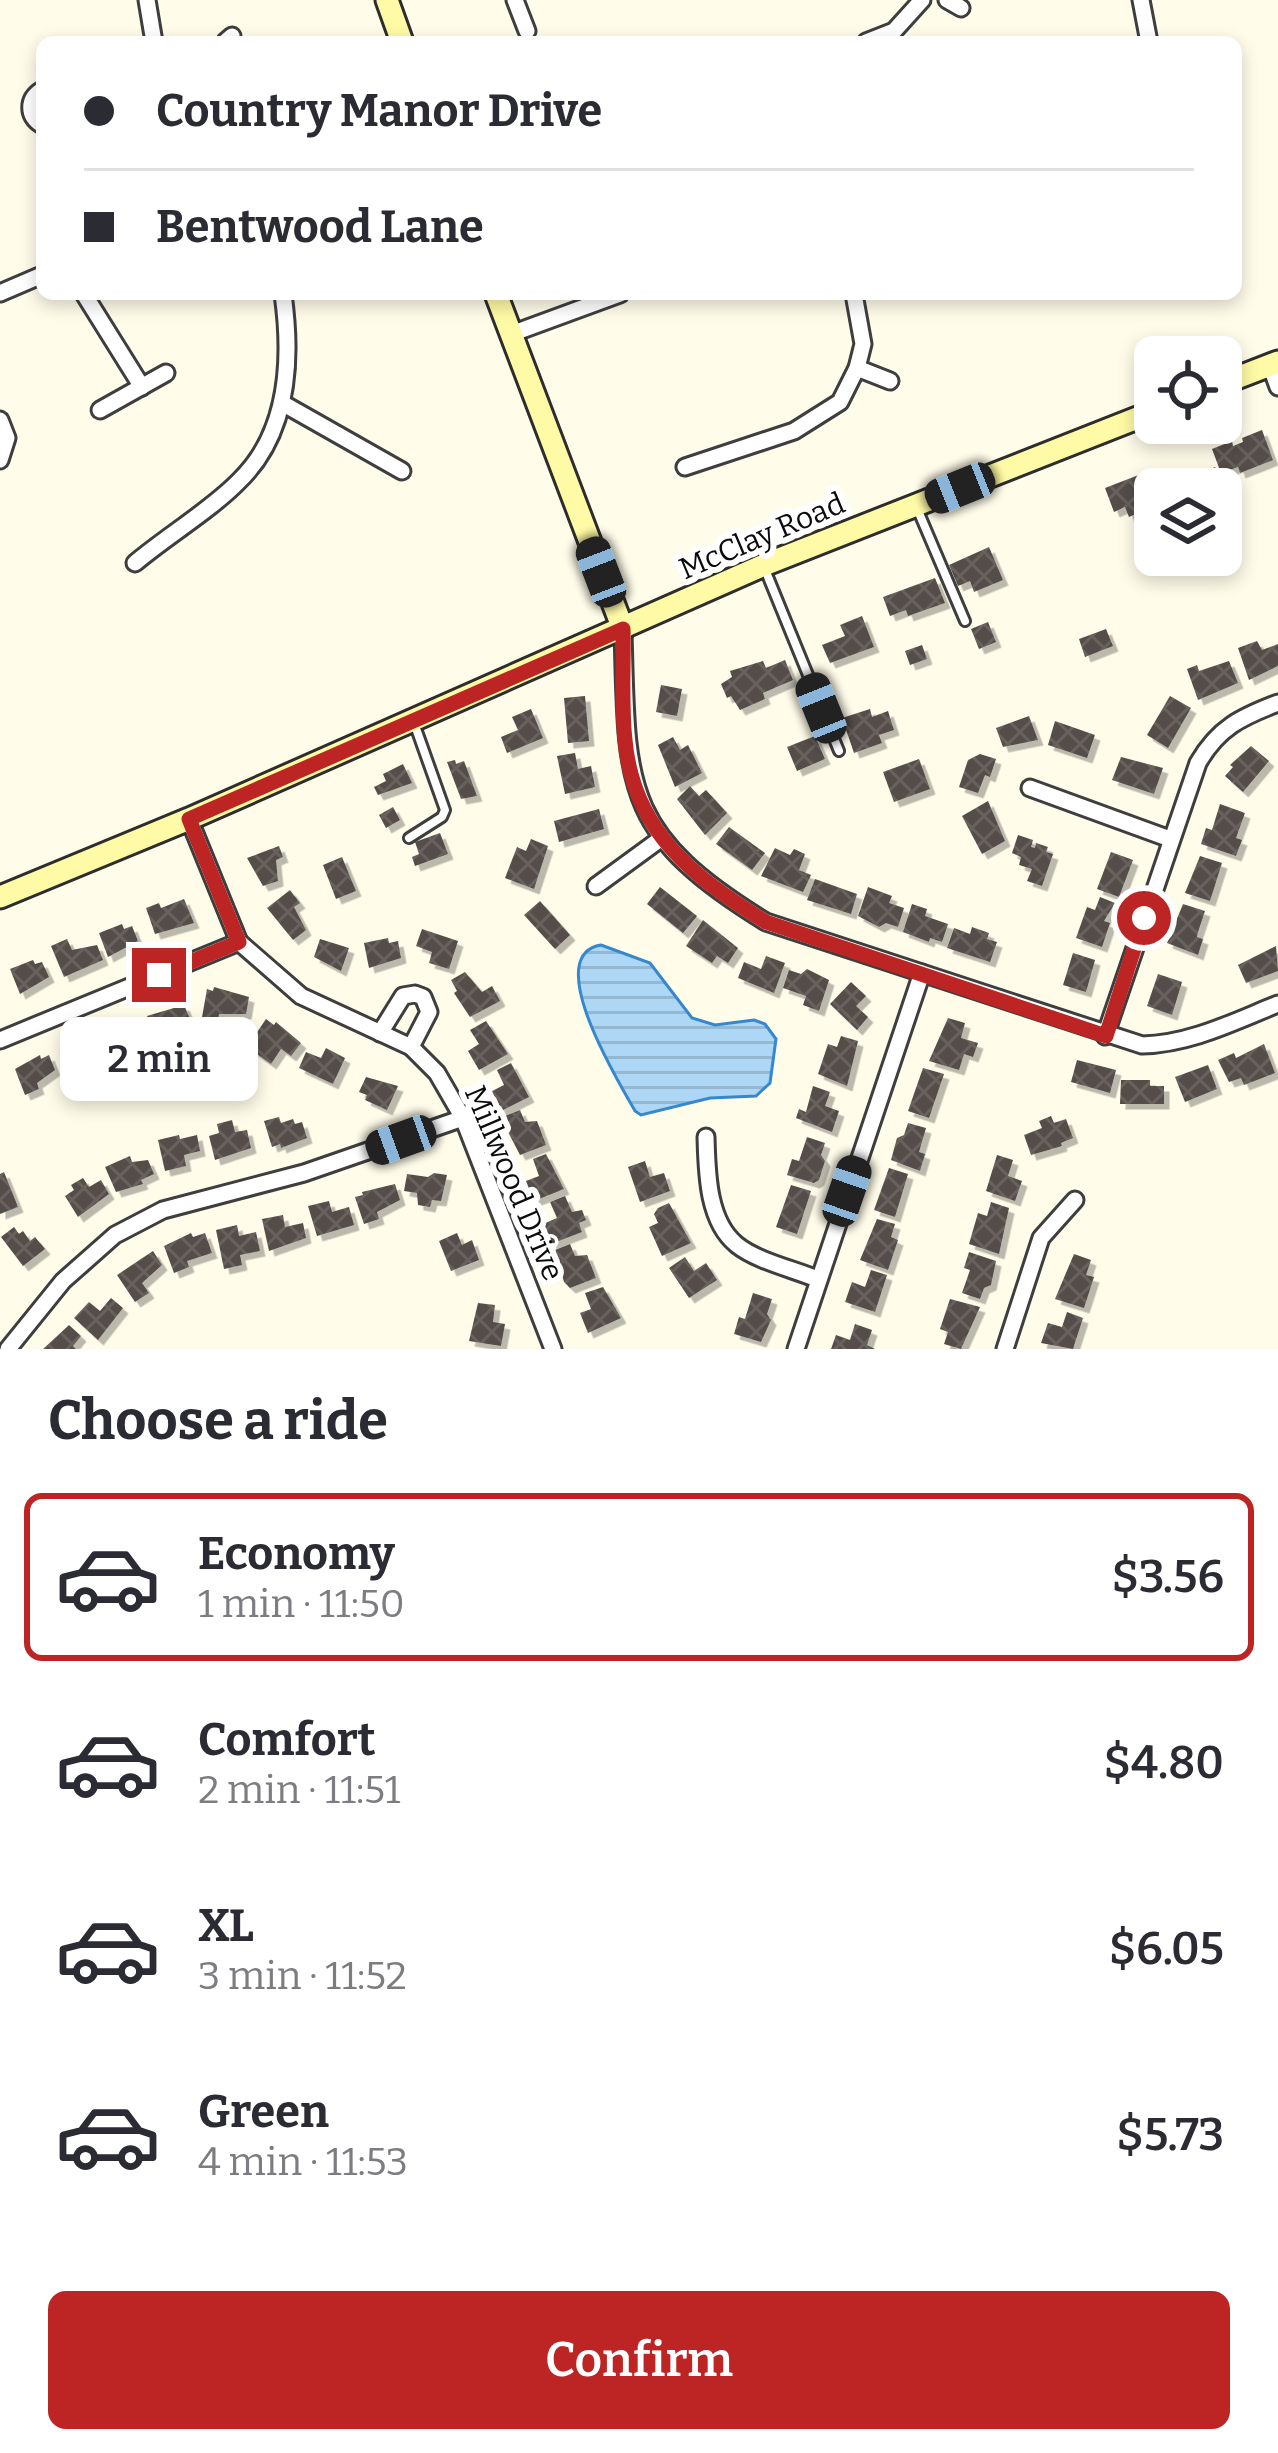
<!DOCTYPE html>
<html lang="en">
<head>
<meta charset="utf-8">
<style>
	:root { --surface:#fff; --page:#f2f2f3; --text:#2b2b33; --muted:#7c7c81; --line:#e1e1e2; --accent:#bc2523 }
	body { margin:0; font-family:Bitter,serif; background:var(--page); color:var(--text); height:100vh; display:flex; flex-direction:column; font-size:45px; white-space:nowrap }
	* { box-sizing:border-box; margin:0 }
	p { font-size:39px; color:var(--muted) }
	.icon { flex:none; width:66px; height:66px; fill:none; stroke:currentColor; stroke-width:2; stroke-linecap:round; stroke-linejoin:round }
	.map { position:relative; height:1349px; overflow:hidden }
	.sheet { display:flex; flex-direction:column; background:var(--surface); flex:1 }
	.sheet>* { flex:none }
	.guide { position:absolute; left:36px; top:36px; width:1206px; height:264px; border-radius:18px; box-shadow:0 6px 18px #0003; display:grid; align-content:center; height:264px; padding:0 48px; background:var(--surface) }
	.buttons { position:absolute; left:1134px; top:336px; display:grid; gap:24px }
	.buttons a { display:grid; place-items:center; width:108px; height:108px; border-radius:18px; background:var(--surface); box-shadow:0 6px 18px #0003; font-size:60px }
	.end { position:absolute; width:54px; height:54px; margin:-27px; border:15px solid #bc2523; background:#fff; box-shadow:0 0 0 6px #fff }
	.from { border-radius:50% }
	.bubble { position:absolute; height:84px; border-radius:18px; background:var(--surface); box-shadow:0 6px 18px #0003; font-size:39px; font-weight:600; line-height:84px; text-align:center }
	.car { position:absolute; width:36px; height:72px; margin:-36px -18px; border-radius:15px; box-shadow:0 0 9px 3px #0007; background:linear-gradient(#222 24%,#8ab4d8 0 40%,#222 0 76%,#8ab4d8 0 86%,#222 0) }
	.guide b { display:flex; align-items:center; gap:42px; height:114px; font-size:45px }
	.guide b+b { border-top:3px solid var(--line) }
	.guide i { width:30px; height:30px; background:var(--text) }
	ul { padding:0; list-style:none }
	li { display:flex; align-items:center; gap:36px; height:168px; margin:0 24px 18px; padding:0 24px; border:6px solid transparent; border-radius:18px }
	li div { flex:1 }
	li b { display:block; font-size:45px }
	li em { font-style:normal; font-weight:600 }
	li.current { border-color:var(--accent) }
	li>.icon { width:108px; height:108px; stroke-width:1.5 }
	h2 { padding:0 48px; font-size:54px; line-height:144px }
	.action { display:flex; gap:24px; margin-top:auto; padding:24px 48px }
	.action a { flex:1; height:138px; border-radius:18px; background:var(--accent); color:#fff; font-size:48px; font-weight:600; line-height:138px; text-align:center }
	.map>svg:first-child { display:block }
</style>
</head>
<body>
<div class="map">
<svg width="1278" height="1349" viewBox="0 0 1278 1349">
	<defs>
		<pattern id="water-rules" width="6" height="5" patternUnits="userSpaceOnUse" patternTransform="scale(3)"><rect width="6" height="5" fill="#aed7f6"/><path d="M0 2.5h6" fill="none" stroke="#94b7d2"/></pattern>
		<pattern id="building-cross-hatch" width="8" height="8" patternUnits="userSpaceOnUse" patternTransform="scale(3)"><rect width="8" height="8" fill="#544d48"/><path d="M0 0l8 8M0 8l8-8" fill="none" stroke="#68625e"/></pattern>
		<filter id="shadow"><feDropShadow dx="5.5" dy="5.5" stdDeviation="0" flood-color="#0004"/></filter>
	</defs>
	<rect width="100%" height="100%" fill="#fffcea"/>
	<path fill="url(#water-rules)" stroke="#3588ce" stroke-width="3" d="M 601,945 L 650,963 L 692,1018 L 715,1025 L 754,1020 L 765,1024 L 776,1039 L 770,1083 L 756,1096 L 710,1098 L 641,1115 L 635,1111 C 620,1084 540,955 601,945 Z"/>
	<g fill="url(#building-cross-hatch)" filter="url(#shadow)">
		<polygon points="1262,430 1273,460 1240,473 1238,467 1221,473 1212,449 1232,441 1233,446 1243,442 1242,438"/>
		<polygon points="1215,467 1224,488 1201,489 1195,476"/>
		<polygon points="1173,468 1178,479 1155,488 1155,505 1129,517 1125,507 1114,512 1105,488 1149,471 1151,476"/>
		<polygon points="989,547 1003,580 974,592 970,581 958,586 949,565"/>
		<polygon points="935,578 945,603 908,616 906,610 890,616 883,597"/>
		<polygon points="862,616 874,647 830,663 822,645 845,636 840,625"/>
		<polygon points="988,622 996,642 979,649 971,629"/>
		<polygon points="1106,629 1113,646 1085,657 1079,639"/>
		<polygon points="1257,641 1262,650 1278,644 1278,666 1249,680 1238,648"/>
		<polygon points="922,645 927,659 910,665 905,651"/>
		<polygon points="785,660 793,680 763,693 765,699 740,710 731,696 727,698 721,684 732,677 730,671 763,661 766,668"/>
		<polygon points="1229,661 1238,683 1198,700 1187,669 1197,665 1199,671"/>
		<polygon points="661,685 682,689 677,716 656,712"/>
		<polygon points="585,696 589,741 568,743 564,698"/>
		<polygon points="1170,696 1191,708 1168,748 1147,735"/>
		<polygon points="531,709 543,738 507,753 501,737 518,730 512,717"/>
		<polygon points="870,709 872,717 888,711 894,730 879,735 882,743 854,753 842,718"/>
		<polygon points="1029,716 1038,740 1003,747 996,728"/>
		<polygon points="1055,721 1095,735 1087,758 1048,745"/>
		<polygon points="815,736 825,759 797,771 787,747"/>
		<polygon points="673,737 680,750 688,745 702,773 675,787 658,745"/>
		<polygon points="1251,746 1269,761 1243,792 1225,776 1233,767 1230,765"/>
		<polygon points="575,753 578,769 591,766 595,787 565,794 557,756"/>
		<polygon points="980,754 996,759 990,777 985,775 978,793 959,787 968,760"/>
		<polygon points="1121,757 1163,768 1154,794 1112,780"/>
		<polygon points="919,759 930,789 894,802 883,772"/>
		<polygon points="455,760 456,764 464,761 477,796 461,799 447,762"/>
		<polygon points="403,764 412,783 378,795 374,787 386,781 383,774"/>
		<polygon points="690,786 699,796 706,790 727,813 705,835 677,799"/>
		<polygon points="988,801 1005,841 982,854 962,816"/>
		<polygon points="1220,804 1245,813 1236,838 1242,840 1236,856 1201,844 1206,828 1212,830"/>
		<polygon points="393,807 400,820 386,828 379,815"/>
		<polygon points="599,809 604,829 559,842 554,821"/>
		<polygon points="729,827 765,853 752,870 716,844"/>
		<polygon points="440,833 448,854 415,866 412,857 419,854 415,842"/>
		<polygon points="1018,835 1033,840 1031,847 1035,848 1036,843 1048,847 1046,852 1053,854 1042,886 1027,881 1032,869 1019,865 1021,857 1012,853"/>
		<polygon points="531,839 548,846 534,889 505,878 517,847 526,851"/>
		<polygon points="279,846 283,857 276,860 278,881 263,886 247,858"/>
		<polygon points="775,848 790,855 794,849 805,854 799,870 811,875 803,892 761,876"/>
		<polygon points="1111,852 1133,860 1119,897 1097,889"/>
		<polygon points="1200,856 1222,863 1210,901 1185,893"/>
		<polygon points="342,857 356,891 336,899 323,865"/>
		<polygon points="815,879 857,894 851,914 807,900"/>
		<polygon points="660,887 697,916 683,933 647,904"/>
		<polygon points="868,887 892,896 889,903 904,908 898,927 886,923 879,927 858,916"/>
		<polygon points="290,890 300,903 294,907 306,930 293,940 267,908"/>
		<polygon points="1100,897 1115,903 1104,921 1110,923 1102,947 1076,938 1087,907 1095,910"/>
		<polygon points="184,899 194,923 155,934 146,908 159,903 161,908"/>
		<polygon points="540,901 570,935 555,949 524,915"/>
		<polygon points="912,904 927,909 925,916 948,924 942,942 930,938 929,942 903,932"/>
		<polygon points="1183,904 1205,911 1198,932 1197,937 1203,939 1198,955 1167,943"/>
		<polygon points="703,920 738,948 728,963 717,956 712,963 686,946"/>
		<polygon points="122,924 124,929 132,926 138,941 108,957 99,933"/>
		<polygon points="972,927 989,933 987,939 997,942 990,962 947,948 954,928 970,934"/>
		<polygon points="422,929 458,941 449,969 429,963 432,952 416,946"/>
		<polygon points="388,938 389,943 398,941 401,958 369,968 364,943"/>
		<polygon points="67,939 72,950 97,945 103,960 64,977 51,946"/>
		<polygon points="320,939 349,948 341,971 314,957"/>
		<polygon points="1276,946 1278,971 1246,983 1238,965"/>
		<polygon points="1073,953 1095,960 1086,992 1063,985"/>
		<polygon points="766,956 785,963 774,993 738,978 744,962 761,969"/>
		<polygon points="33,960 35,964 42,962 49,977 20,994 10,969"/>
		<polygon points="807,969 829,980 819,1011 803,1005 806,996 783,988 789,970 801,974"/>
		<polygon points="465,972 482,992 492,986 500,1001 470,1017 454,993 457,991 451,980"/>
		<polygon points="1158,974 1182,982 1172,1015 1147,1006"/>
		<polygon points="851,982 866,996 856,1006 868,1017 857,1030 830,1004"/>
		<polygon points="214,987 249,997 246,1014 219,1014 217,1025 201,1023 207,989 213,991"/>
		<polygon points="184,1005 191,1021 178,1026 181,1036 167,1042 165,1037 157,1040 147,1016"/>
		<polygon points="141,1017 147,1033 134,1038 139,1049 112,1060 101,1034 110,1030 108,1027"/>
		<polygon points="948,1018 965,1023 961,1038 978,1043 973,1057 964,1054 959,1070 929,1061"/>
		<polygon points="266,1019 274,1025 276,1022 301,1043 291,1056 281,1049 271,1064 247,1047"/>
		<polygon points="486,1021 508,1054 479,1070 468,1051 479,1044 470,1030"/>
		<polygon points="841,1036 858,1041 847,1086 818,1074 828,1044 837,1047"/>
		<polygon points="94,1042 102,1062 94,1065 97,1072 84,1077 81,1071 70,1075 61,1051"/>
		<polygon points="1264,1044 1275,1073 1244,1085 1241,1078 1229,1082 1218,1060 1234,1053 1236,1058"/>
		<polygon points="326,1048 345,1058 333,1084 299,1068 306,1052 321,1058"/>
		<polygon points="40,1055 41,1059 49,1055 55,1070 37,1083 39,1089 25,1095 15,1069"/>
		<polygon points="1077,1060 1116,1070 1110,1093 1071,1082"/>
		<polygon points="511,1063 529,1097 501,1111 492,1091 504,1085 497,1070"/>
		<polygon points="1208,1065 1217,1089 1185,1102 1175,1077"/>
		<polygon points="923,1068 944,1074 929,1118 908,1111"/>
		<polygon points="366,1077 398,1086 387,1110 365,1100 367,1095 359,1092"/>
		<polygon points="1121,1080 1150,1080 1150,1086 1164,1086 1164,1104 1120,1104"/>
		<polygon points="813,1086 830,1092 825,1106 839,1111 832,1132 796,1118 799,1109 806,1112"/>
		<polygon points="520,1110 525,1122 537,1121 546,1145 520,1155 507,1130 511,1129 505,1116"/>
		<polygon points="1051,1116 1054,1123 1066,1119 1073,1138 1061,1143 1062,1146 1031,1155 1024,1135 1042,1128 1039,1121"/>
		<polygon points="279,1117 281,1123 293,1119 295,1124 302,1122 307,1138 281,1148 280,1144 272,1147 264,1121"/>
		<polygon points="232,1120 235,1132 247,1130 251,1148 215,1160 209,1136 219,1133 217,1124"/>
		<polygon points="908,1123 926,1128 919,1152 925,1154 920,1171 891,1160 897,1138 904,1135"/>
		<polygon points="179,1135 180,1139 197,1135 200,1151 184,1155 186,1166 165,1171 158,1140"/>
		<polygon points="807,1137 825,1143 821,1155 825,1161 819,1180 814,1183 787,1175 792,1159 799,1161"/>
		<polygon points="546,1154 564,1189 534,1201 526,1181 539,1176 533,1159"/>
		<polygon points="997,1155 1013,1160 1008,1176 1022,1181 1015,1201 986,1191"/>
		<polygon points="130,1156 132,1162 148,1160 154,1174 141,1180 143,1184 116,1192 105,1167"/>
		<polygon points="645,1161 650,1177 664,1173 670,1191 640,1202 628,1167"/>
		<polygon points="889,1168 908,1174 895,1217 874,1210"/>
		<polygon points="4,1172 18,1207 0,1214 0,1174"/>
		<polygon points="434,1173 447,1175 441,1201 432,1200 430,1207 418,1205 417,1193 404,1191 407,1174 428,1177"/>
		<polygon points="83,1178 89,1187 101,1180 109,1194 78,1217 65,1196 74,1190 71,1185"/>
		<polygon points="395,1184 400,1200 377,1212 379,1219 364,1224 355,1197 363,1195 362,1192"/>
		<polygon points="791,1185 811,1191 797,1234 776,1227"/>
		<polygon points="565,1196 572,1212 582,1210 586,1220 579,1223 582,1232 551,1244 543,1224 557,1218 550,1202"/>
		<polygon points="329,1201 332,1212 349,1207 354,1225 317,1236 308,1206"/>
		<polygon points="991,1202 1009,1208 999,1254 969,1244 978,1213 987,1216"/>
		<polygon points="669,1203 691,1243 662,1256 649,1227 658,1223 654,1214 658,1208"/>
		<polygon points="283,1215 285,1227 303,1223 306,1238 269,1251 262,1219"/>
		<polygon points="877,1219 895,1224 891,1237 898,1240 888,1270 860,1260"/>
		<polygon points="237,1225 239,1236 256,1232 260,1251 240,1255 242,1265 224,1269 216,1230"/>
		<polygon points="14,1227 19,1234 23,1231 30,1241 35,1237 45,1249 23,1266 1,1237"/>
		<polygon points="191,1233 193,1237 205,1233 212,1253 187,1261 189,1267 174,1273 164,1246"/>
		<polygon points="457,1233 462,1245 472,1240 479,1260 451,1271 439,1241"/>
		<polygon points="570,1244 575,1256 587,1255 596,1278 570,1288 564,1282 555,1250"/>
		<polygon points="153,1251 162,1265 142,1283 149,1293 135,1302 117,1275"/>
		<polygon points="969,1252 996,1261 991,1285 984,1288 980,1299 962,1293 970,1270 964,1268"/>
		<polygon points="1074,1254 1091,1260 1086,1275 1094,1277 1084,1308 1055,1299"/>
		<polygon points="685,1257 694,1271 706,1263 717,1280 689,1298 669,1268"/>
		<polygon points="871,1270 887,1275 875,1312 845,1302 852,1282 865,1287"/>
		<polygon points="603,1287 621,1318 588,1333 580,1313 591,1309 585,1293"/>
		<polygon points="753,1293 772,1299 767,1314 771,1320 761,1342 734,1334 739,1317 745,1319"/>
		<polygon points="111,1298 123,1308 98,1340 74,1318 89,1302 100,1311"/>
		<polygon points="950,1299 980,1307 961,1349 944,1344 948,1332 940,1329"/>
		<polygon points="478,1303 495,1305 493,1322 505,1324 501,1346 469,1341"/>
		<polygon points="1067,1312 1083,1318 1073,1349 1041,1343 1048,1323 1062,1327"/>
		<polygon points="855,1324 872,1330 867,1345 875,1349 831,1349 836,1335 850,1340"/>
		<polygon points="69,1325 81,1336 73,1346 76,1349 43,1349"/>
	</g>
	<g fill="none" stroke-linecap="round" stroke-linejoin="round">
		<defs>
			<g id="service">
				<polyline points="916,506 965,621"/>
				<polyline points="764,567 839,751"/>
				<polyline points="409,838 442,817 445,810 413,720"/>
			</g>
			<g id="minor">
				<polyline points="147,0 154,42"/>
				<polyline points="515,0 527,31"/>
				<polyline points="947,0 961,8"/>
				<polyline points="1141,0 1149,42"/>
				<polyline points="225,42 232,36"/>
				<polyline points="866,42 894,31 922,0"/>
				<path d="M 42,90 C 27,99 27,116 42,125"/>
				<polyline points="0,293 42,275"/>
				<polyline points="84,294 142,387"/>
				<polyline points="511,334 620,294"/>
				<polyline points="1270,365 1278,387"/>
				<polyline points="857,368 890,381"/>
				<polyline points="282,403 402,471"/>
				<polyline points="100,410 166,373"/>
				<polyline points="0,420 7,438 0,460"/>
				<polyline points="685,467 794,431 840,402 857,368 863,344 854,294"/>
				<path d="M 135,563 C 167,536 212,509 239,481 C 289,433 292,358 283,294"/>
				<path d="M 623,629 C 627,787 621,833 766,922 L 1142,1045 C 1190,1044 1233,1022 1278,1004"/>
				<polyline points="1030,788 1170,839"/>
				<polyline points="189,819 239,942 301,996 411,1047 437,1073 463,1118 553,1349"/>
				<polyline points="596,886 659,840"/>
				<polyline points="380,1033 403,996 415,994 423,997 429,1012 411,1047"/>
				<path d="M 1105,1036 L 1198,763 C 1218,728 1241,717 1278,703"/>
				<polyline points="0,1040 239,942"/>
				<path d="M 706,1137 C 707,1171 707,1221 737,1245 C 757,1261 793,1269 817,1279"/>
				<polyline points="8,1349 63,1281 115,1235 163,1210 304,1173 463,1118"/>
				<polyline points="796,1349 922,973"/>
				<polyline points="1005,1349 1041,1238 1075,1200"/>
			</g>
			<g id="secondary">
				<polyline points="387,0 402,42"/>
				<polyline points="496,294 623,629"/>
				<polyline points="1221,384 1278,362"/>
				<polyline points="0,897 189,819 764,565 1155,411"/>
			</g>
		</defs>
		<use href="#service" stroke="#3e3e3e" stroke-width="14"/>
		<use href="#minor" stroke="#3e3e3e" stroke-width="21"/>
		<use href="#secondary" stroke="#2d2d2d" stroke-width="27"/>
		<use href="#service" stroke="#fff" stroke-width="8"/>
		<use href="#minor" stroke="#fff" stroke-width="15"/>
		<use href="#secondary" stroke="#fffaa5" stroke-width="21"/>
	</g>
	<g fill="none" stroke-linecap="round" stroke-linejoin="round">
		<path stroke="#bc2523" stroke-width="15" d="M 159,975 L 239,942 L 189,819 L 623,629 C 624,666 621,704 625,740 C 633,831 694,878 766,922 L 1106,1036 L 1144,918"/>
	</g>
	<g text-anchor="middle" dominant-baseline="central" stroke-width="12" stroke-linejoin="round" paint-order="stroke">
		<g font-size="30" fill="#0b0b0b" stroke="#fff">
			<text transform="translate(762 536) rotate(-23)">McClay Road</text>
			<text transform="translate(514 1183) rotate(67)">Millwood Drive</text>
		</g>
	</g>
</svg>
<div class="buttons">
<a><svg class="icon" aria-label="locate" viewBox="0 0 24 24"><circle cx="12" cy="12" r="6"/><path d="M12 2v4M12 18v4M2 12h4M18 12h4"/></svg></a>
<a><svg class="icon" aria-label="layers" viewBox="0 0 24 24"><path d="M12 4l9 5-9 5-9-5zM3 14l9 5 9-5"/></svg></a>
</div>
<i class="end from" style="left:1144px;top:918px"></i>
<i class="end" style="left:159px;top:975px"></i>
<div class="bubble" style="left:60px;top:1017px;width:198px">2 min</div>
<i class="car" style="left:960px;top:488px;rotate:248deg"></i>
<i class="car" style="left:601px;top:572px;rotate:339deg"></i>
<i class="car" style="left:821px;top:708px;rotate:338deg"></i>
<i class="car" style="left:401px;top:1140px;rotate:250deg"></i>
<i class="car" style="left:847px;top:1191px;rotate:19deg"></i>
<div class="guide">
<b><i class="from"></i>Country Manor Drive</b>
<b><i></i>Bentwood Lane</b>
</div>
</div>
<section class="sheet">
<h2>Choose a ride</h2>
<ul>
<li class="current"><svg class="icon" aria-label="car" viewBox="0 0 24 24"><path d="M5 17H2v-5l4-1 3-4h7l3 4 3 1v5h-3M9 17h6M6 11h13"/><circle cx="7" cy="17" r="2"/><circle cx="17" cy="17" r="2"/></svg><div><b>Economy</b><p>1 min · 11:50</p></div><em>$3.56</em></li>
<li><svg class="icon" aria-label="car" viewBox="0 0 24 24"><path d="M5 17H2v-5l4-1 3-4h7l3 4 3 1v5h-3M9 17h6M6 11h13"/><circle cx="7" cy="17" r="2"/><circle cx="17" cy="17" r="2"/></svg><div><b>Comfort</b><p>2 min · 11:51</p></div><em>$4.80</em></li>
<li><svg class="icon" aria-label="car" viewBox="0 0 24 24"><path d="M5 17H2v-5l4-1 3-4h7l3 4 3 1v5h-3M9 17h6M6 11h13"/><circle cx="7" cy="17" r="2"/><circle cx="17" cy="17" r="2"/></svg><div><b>XL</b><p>3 min · 11:52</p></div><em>$6.05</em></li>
<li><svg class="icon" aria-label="car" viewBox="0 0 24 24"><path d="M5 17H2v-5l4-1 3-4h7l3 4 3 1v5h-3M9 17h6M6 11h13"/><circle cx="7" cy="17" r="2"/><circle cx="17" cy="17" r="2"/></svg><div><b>Green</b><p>4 min · 11:53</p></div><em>$5.73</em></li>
</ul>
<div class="action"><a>Confirm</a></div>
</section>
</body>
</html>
